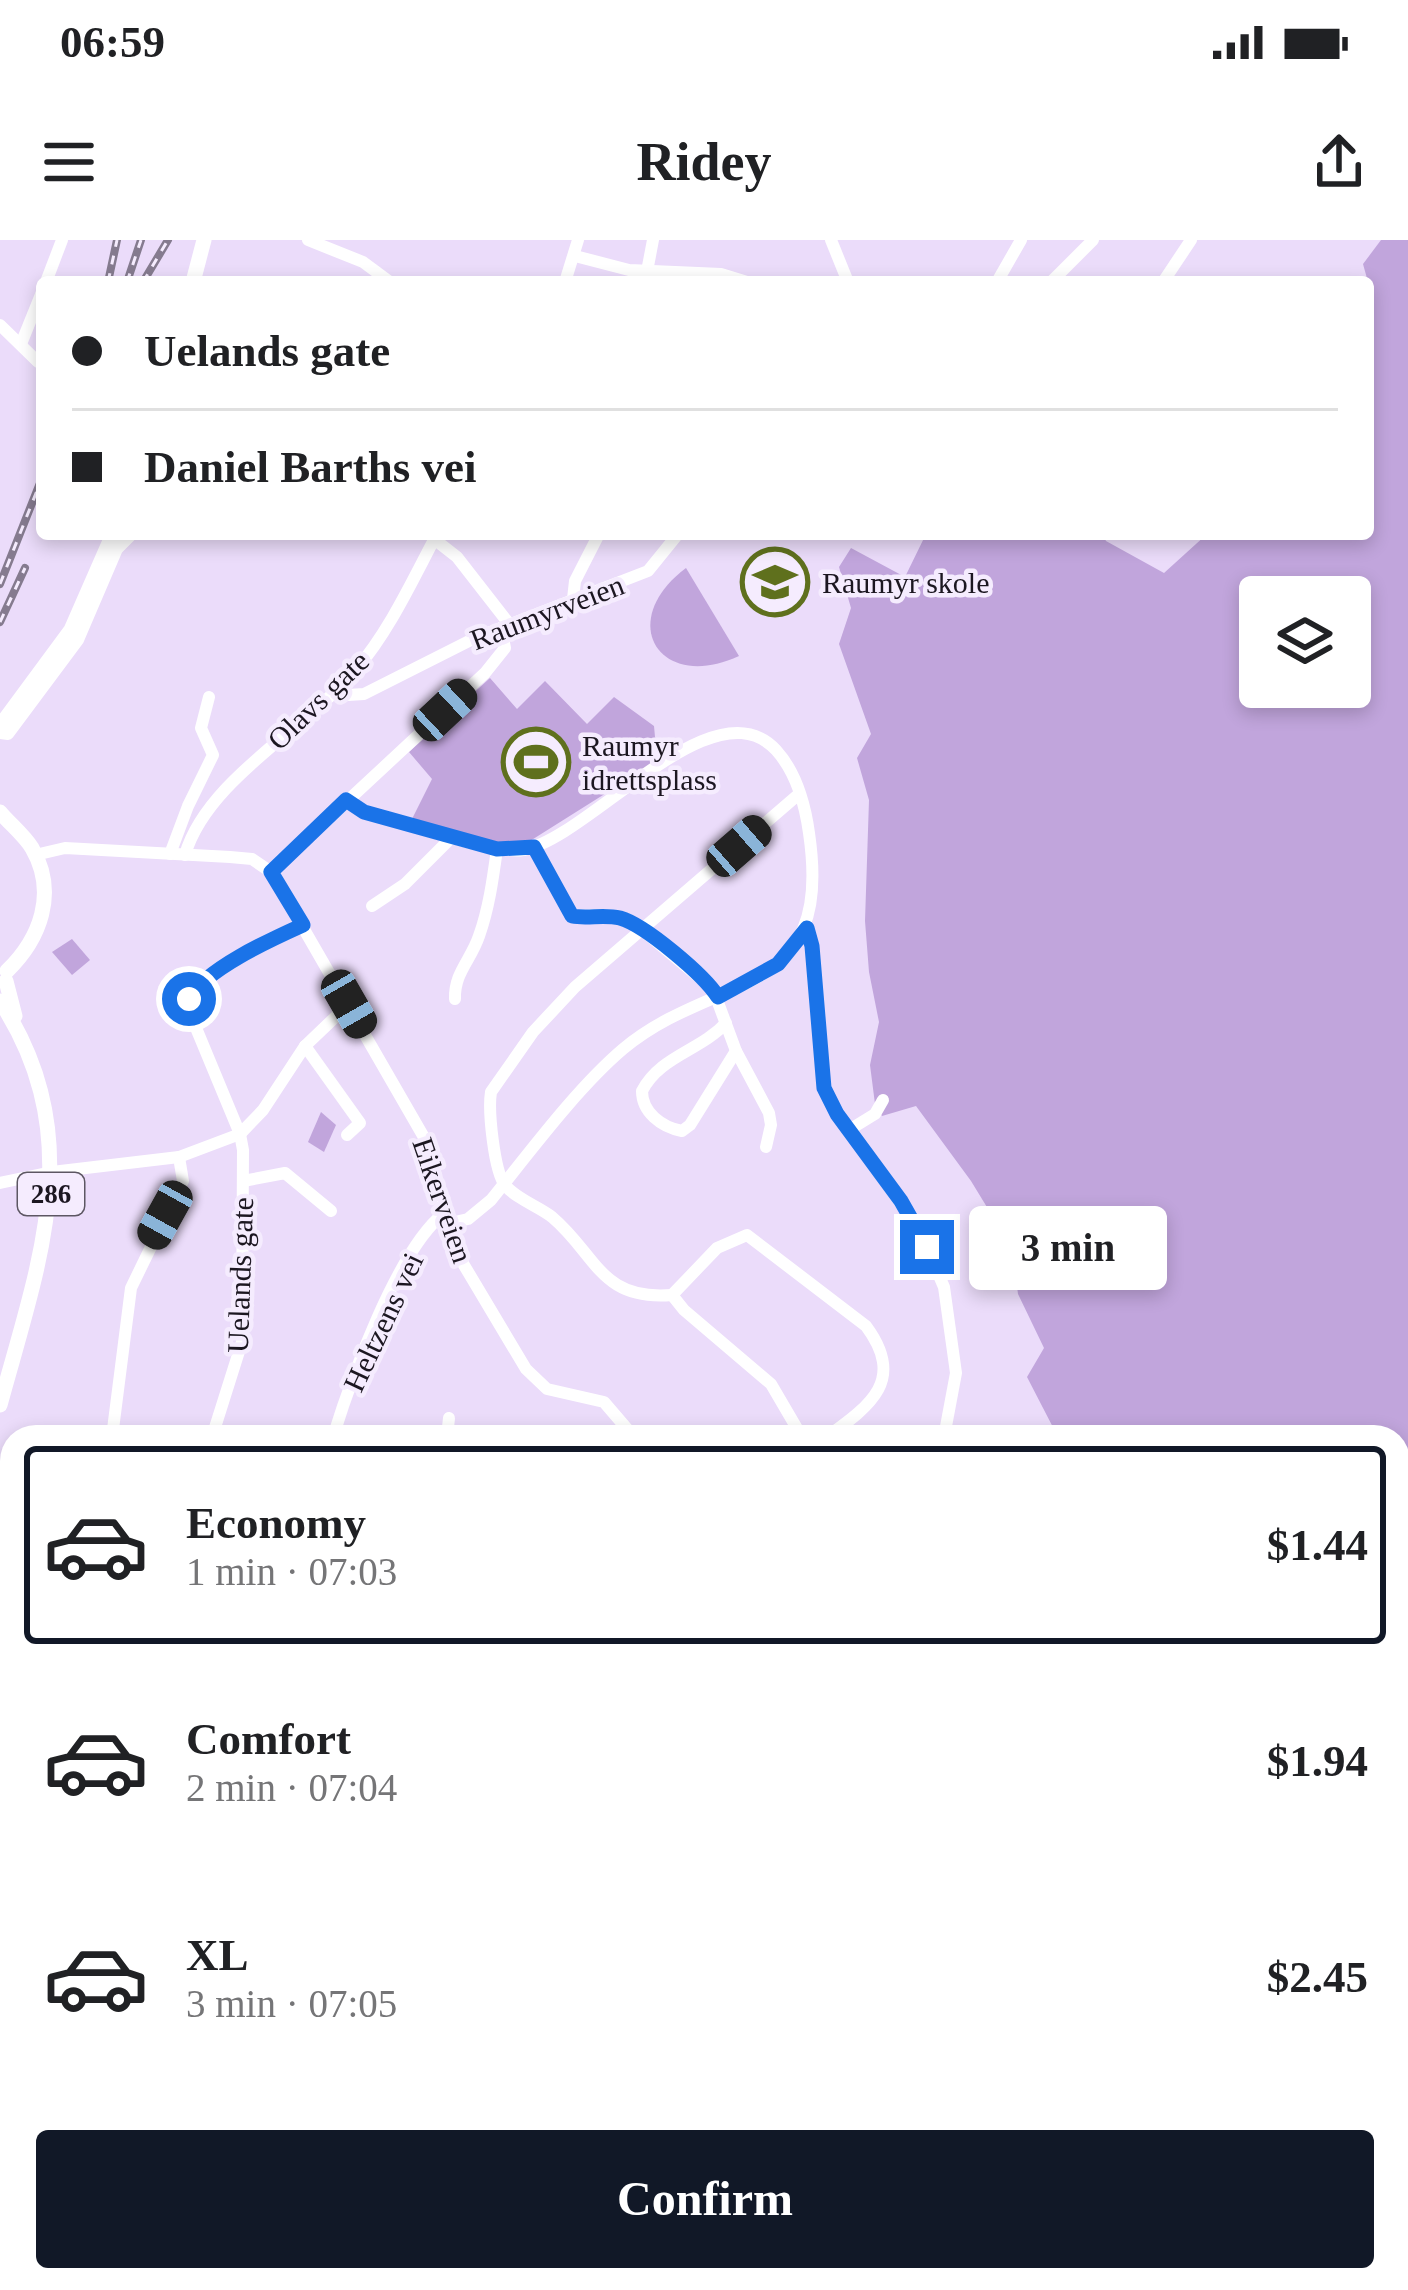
<!DOCTYPE html>
<html lang="en">
<head>
<meta charset="utf-8">
<style>
	:root { --surface:#fff; --page:#f2f2f2; --text:#202124; --muted:#757577; --line:#e0e0e0; --accent:#111827 }
	body { margin:0; font-family:Georgia,serif; background:var(--page); color:var(--text); height:100vh; display:flex; flex-direction:column; font-size:45px; white-space:nowrap }
	* { box-sizing:border-box; margin:0 }
	p { font-size:39px; color:var(--muted) }
	.icon { flex:none; width:66px; height:66px; fill:none; stroke:currentColor; stroke-width:2; stroke-linecap:round; stroke-linejoin:round }
	.map { position:relative; flex:1; overflow:hidden }
	.details { position:absolute; left:0px; top:1185px; width:1410px; height:867px; display:flex; flex-direction:column; background:var(--surface); border-radius:36px 36px 0 0; box-shadow:0 6px 18px #0003 }
	.details>* { flex:none }
	.banner { position:absolute; left:36px; top:36px; width:1338px; height:264px; border-radius:12px; box-shadow:0 6px 18px #0003; display:grid; align-content:center; height:264px; padding:0 36px; background:var(--surface) }
	.tools { position:absolute; left:1239px; top:336px; display:grid; gap:24px }
	.tools a { display:grid; place-items:center; width:132px; height:132px; border-radius:12px; background:var(--surface); box-shadow:0 6px 18px #0003; font-size:60px }
	.end { position:absolute; width:54px; height:54px; margin:-27px; border:15px solid #1a73e8; background:#fff; box-shadow:0 0 0 6px #fff }
	.from { border-radius:50% }
	.bubble { position:absolute; height:84px; border-radius:12px; background:var(--surface); box-shadow:0 6px 18px #0003; font-size:39px; font-weight:700; line-height:84px; text-align:center }
	.car { position:absolute; width:36px; height:72px; margin:-36px -18px; border-radius:15px; box-shadow:0 0 9px 3px #0007; background:linear-gradient(#222 24%,#8ab4d8 0 40%,#222 0 76%,#8ab4d8 0 86%,#222 0) }
	.banner b { display:flex; align-items:center; gap:42px; height:114px; font-size:45px }
	.banner b+b { border-top:3px solid var(--line) }
	.banner i { width:30px; height:30px; background:var(--text) }
	ul { padding:21px 0 0; list-style:none }
	li { display:flex; align-items:center; gap:36px; height:198px; margin:0 24px 18px; padding:0 12px; border:6px solid transparent; border-radius:12px }
	li div { flex:1 }
	li b { display:block; font-size:45px }
	li em { font-style:normal; font-weight:700 }
	li.active { border-color:var(--accent) }
	li>.icon { width:108px; height:108px; stroke-width:1.5 }
	.primary-button { display:flex; gap:24px; margin-top:auto; padding:24px 36px }
	.primary-button a { flex:1; height:138px; border-radius:12px; background:var(--accent); color:#fff; font-size:48px; font-weight:700; line-height:138px; text-align:center }
	.status { display:flex; justify-content:space-between; align-items:center; height:84px; padding:0 60px; background:var(--surface); direction:ltr }
	.status svg { height:33px; fill:currentColor }
	header { display:flex; justify-content:space-between; align-items:center; height:156px; padding:0 36px; background:var(--surface); font-size:54px; font-weight:700 }
	.map>svg:first-child { display:block }
</style>
</head>
<body>
<div class="status"><b>06:59</b><svg viewBox="0 0 49 12"><path d="M0 12V9h3v3zM5 12V6h3v6zM10 12V3h3v9zM15 12V0h3v12zM26 1h20v11H26zM47 4h2v5h-2z"/></svg></div>
<header><svg class="icon" aria-label="menu" viewBox="0 0 24 24"><path d="M4 6h16M4 12h16M4 18h16"/></svg>Ridey<svg class="icon" aria-label="share" viewBox="0 0 24 24"><path d="M12 15V3M7 8l5-5 5 5M5 13v7h14v-7"/></svg></header>
<div class="map">
<svg width="1408" height="2050" viewBox="0 0 1408 2050">
	<rect width="100%" height="100%" fill="#ebdcfa"/>
	<g fill="#c1a5dc" fill-rule="evenodd">
		<path d="M 1381,0 L 1408,0 L 1408,1488 L 1398,1486 L 1398,1197 L 1058,1197 L 1027,1137 L 1044,1108 L 1018,1054 L 1013,1018 L 1004,995 L 971,941 L 916,866 L 882,876 L 875,864 L 870,825 L 879,782 L 869,732 L 865,681 L 869,560 L 857,518 L 871,494 L 839,404 L 851,368 L 839,327 L 851,308 L 905,337 L 926,294 L 1102,294 L 1106,301 L 1164,333 L 1207,294 L 1368,294 L 1368,42 L 1363,24 ZM 1260,357 L 1350,357 L 1350,447 L 1260,447 Z"/>
		<path d="M 686,328 L 739,416 C 659,453 615,381 686,328 Z"/>
		<polygon points="490,438 517,469 545,441 587,484 614,457 654,486 655,497 665,516 530,601 501,605 412,579 432,539 409,512"/>
		<polygon points="72,699 90,720 72,735 52,712"/>
		<polygon points="321,872 336,885 324,912 308,902"/>
		<polygon points="413,2040 487,2040 481,2050 403,2050"/>
	</g>
	<g fill="none" stroke-linecap="round" stroke-linejoin="round">
		<g stroke="#fff" stroke-width="12">
			<polyline points="308,0 363,22 390,42"/>
			<polyline points="831,0 848,42"/>
			<polyline points="575,16 629,30 721,34 747,42"/>
			<polyline points="46,42 62,0"/>
			<polyline points="565,42 578,0"/>
			<polyline points="645,42 653,0"/>
			<polyline points="997,42 1021,0"/>
			<polyline points="1051,42 1093,0"/>
			<polyline points="1163,42 1191,0"/>
			<polyline points="0,85 38,122"/>
			<polyline points="21,104 42,52"/>
			<polyline points="434,299 457,317 510,385"/>
			<polyline points="573,359 575,341 599,294"/>
			<polyline points="339,449 348,455 364,454 475,398 648,331 678,294"/>
			<polyline points="0,493 8,494 78,400 117,309 132,294"/>
			<path d="M 346,560 L 364,572 C 396,580 495,615 523,610 C 590,598 713,442 776,510 C 796,532 805,564 809,593 C 834,763 718,730 623,809 C 577,848 529,913 491,960 L 468,979 L 446,984"/>
			<polyline points="534,607 572,676 603,675 634,683 713,749 736,811 769,873 771,885 766,907"/>
			<polyline points="170,614 188,566 213,515 201,488 209,457"/>
			<polyline points="35,615 65,608 230,617 252,619 271,632 429,906 452,1005 526,1129 547,1149 604,1162 634,1197"/>
			<path d="M 185,615 C 206,541 307,487 355,431 C 390,390 412,341 437,294"/>
			<polyline points="271,632 485,433 505,408 501,388"/>
			<polyline points="372,666 405,644 453,596"/>
			<polyline points="807,688 812,706 824,848 837,874 919,989 944,1047 956,1133 944,1197"/>
			<path d="M 455,759 C 454,733 471,720 479,696 C 489,668 493,638 497,609"/>
			<path d="M 726,783 C 700,811 660,816 642,851 C 642,872 661,887 682,891 L 690,885 L 736,811"/>
			<polyline points="305,806 360,883 347,895"/>
			<polyline points="849,890 875,874 883,860"/>
			<polyline points="243,941 285,933 331,971"/>
			<polyline points="0,943 52,932 179,917 240,894 263,870 305,806 349,764"/>
			<path d="M 672,1055 C 600,1061 597,1015 552,977 C 538,966 516,959 505,945 C 494,931 488,870 491,852 L 533,792 L 575,747 L 799,554"/>
			<path d="M 672,1055 L 717,1008 L 747,995 L 866,1086 C 906,1140 871,1165 827,1197"/>
			<polyline points="672,1055 684,1070 771,1144 802,1197"/>
			<polyline points="112,1197 131,1048 183,941 179,917"/>
			<path d="M 212,1197 L 242,1102 L 243,910 L 240,894 L 189,771 C 189,762 188,759 193,752 C 207,730 278,697 303,685"/>
			<path d="M 333,1197 C 351,1139 397,1011 443,974"/>
			<polyline points="447,1197 449,1178"/>
			<polyline points="1398,1388 1408,1386"/>
			<polyline points="0,1528 12,1525"/>
			<polyline points="1398,1575 1408,1570"/>
			<polyline points="0,1597 12,1600"/>
			<polyline points="1398,1719 1408,1698"/>
			<polyline points="1398,1734 1408,1753"/>
			<polyline points="0,1749 12,1729"/>
			<polyline points="1398,1794 1408,1794"/>
			<polyline points="0,1836 12,1843"/>
			<polyline points="1398,1855 1408,1855"/>
			<polyline points="995,2040 1014,2050"/>
			<polyline points="31,2050 43,2040"/>
			<polyline points="422,2050 431,2040"/>
			<polyline points="676,2050 685,2040"/>
			<polyline points="799,2050 802,2040"/>
			<polyline points="1083,2050 1114,2050"/>
			<polyline points="1161,2050 1173,2040"/>
			<polyline points="1263,2050 1267,2040"/>
		</g>
		<g stroke="#fff" stroke-width="15">
			<polyline points="193,42 204,0"/>
			<polyline points="0,486 71,390 113,294"/>
			<path d="M 0,572 C 10,584 24,595 32,608 C 58,653 40,699 7,731"/>
			<polyline points="6,741 15,776"/>
			<path d="M 0,761 C 89,897 39,1022 0,1165"/>
			<polyline points="0,1861 12,1871"/>
			<polyline points="1398,1884 1408,1883"/>
			<polyline points="1386,2050 1388,2040"/>
		</g>
		<defs>
			<g id="rail">
				<polyline points="108,42 117,0"/>
				<polyline points="127,42 141,0"/>
				<polyline points="143,42 168,0"/>
				<polyline points="0,344 42,238"/>
				<polyline points="0,382 25,328"/>
			</g>
		</defs>
		<use href="#rail" stroke="#857b8f" stroke-width="8"/>
		<use href="#rail" stroke="#f5ecfe" stroke-width="3" stroke-dasharray="9" stroke-linecap="butt"/>
	</g>
	<g fill="none" stroke-linecap="round" stroke-linejoin="round">
		<path stroke="#1a73e8" stroke-width="15" d="M 189,759 C 205,729 272,699 303,685 L 271,632 L 346,560 L 364,572 L 497,609 L 534,607 L 572,676 C 588,679 603,674 620,678 C 645,685 704,735 718,757 L 778,724 L 807,688 L 812,706 L 824,848 L 837,874 L 901,961 L 927,1007"/>
	</g>
	<defs>
		<symbol id="school-ring" viewBox="-11 -11 22 22"><circle r="9.5" fill="#f5ecfe" stroke="#5f701d" stroke-width="1.5"/><path d="M0-5L7-2L0 1L-7-2ZM-4 1L0 2.5L4 1V4Q0 6-4 4Z" fill="#5f701d"/></symbol>
		<symbol id="stadium-ring" viewBox="-11 -11 22 22"><circle r="9.5" fill="#f5ecfe" stroke="#5f701d" stroke-width="1.5"/><path d="M0-5a6.5 5 0 1 0 0 10a6.5 5 0 1 0 0-10ZM-3.5-1.8h7v3.6h-7Z" fill="#5f701d"/></symbol>
	</defs>
	<g fill-rule="evenodd">
		<use href="#school-ring" x="737" y="304" width="76" height="76"/>
		<use href="#stadium-ring" x="498" y="484" width="76" height="76"/>
	</g>
	<g text-anchor="middle" dominant-baseline="central" stroke-width="9" stroke-linejoin="round" paint-order="stroke">
		<rect fill="#f5ecfe" stroke="#5d5763" stroke-width="3" x="18" y="933" width="66" height="42" rx="9"/>
		<g font-size="27" font-weight="bold" fill="#1c1721">
			<text x="51" y="954">286</text>
		</g>
		<g font-size="30" fill="#1c1721" stroke="#f5ecfe" text-anchor="start">
			<text x="822" y="342">Raumyr skole</text>
			<text x="582" y="505">Raumyr<tspan x="582" dy="34">idrettsplass</tspan></text>
		</g>
		<g font-size="30" fill="#1c1721" stroke="#f5ecfe">
			<text transform="translate(547 372) rotate(-21)">Raumyrveien</text>
			<text transform="translate(318 460) rotate(-44)">Olavs gate</text>
			<text transform="translate(443 960) rotate(71)">Eikerveien</text>
			<text transform="translate(240 1035) rotate(-88)">Uelands gate</text>
			<text transform="translate(383 1082) rotate(-65)">Heltzens vei</text>
		</g>
	</g>
</svg>
<div class="tools">
<a><svg class="icon" aria-label="layers" viewBox="0 0 24 24"><path d="M12 4l9 5-9 5-9-5zM3 14l9 5 9-5"/></svg></a>
</div>
<i class="end from" style="left:189px;top:759px"></i>
<i class="end" style="left:927px;top:1007px"></i>
<div class="bubble" style="left:969px;top:966px;width:198px">3 min</div>
<i class="car" style="left:445px;top:470px;rotate:47deg"></i>
<i class="car" style="left:739px;top:606px;rotate:49deg"></i>
<i class="car" style="left:349px;top:764px;rotate:150deg"></i>
<i class="car" style="left:165px;top:975px;rotate:209deg"></i>
<div class="banner">
<b><i class="from"></i>Uelands gate</b>
<b><i></i>Daniel Barths vei</b>
</div>
<section class="details">
<ul>
<li class="active"><svg class="icon" aria-label="car" viewBox="0 0 24 24"><path d="M5 17H2v-5l4-1 3-4h7l3 4 3 1v5h-3M9 17h6M6 11h13"/><circle cx="7" cy="17" r="2"/><circle cx="17" cy="17" r="2"/></svg><div><b>Economy</b><p>1 min · 07:03</p></div><em>$1.44</em></li>
<li><svg class="icon" aria-label="car" viewBox="0 0 24 24"><path d="M5 17H2v-5l4-1 3-4h7l3 4 3 1v5h-3M9 17h6M6 11h13"/><circle cx="7" cy="17" r="2"/><circle cx="17" cy="17" r="2"/></svg><div><b>Comfort</b><p>2 min · 07:04</p></div><em>$1.94</em></li>
<li><svg class="icon" aria-label="car" viewBox="0 0 24 24"><path d="M5 17H2v-5l4-1 3-4h7l3 4 3 1v5h-3M9 17h6M6 11h13"/><circle cx="7" cy="17" r="2"/><circle cx="17" cy="17" r="2"/></svg><div><b>XL</b><p>3 min · 07:05</p></div><em>$2.45</em></li>
</ul>
<div class="primary-button"><a>Confirm</a></div>
</section>
</div>
</body>
</html>
